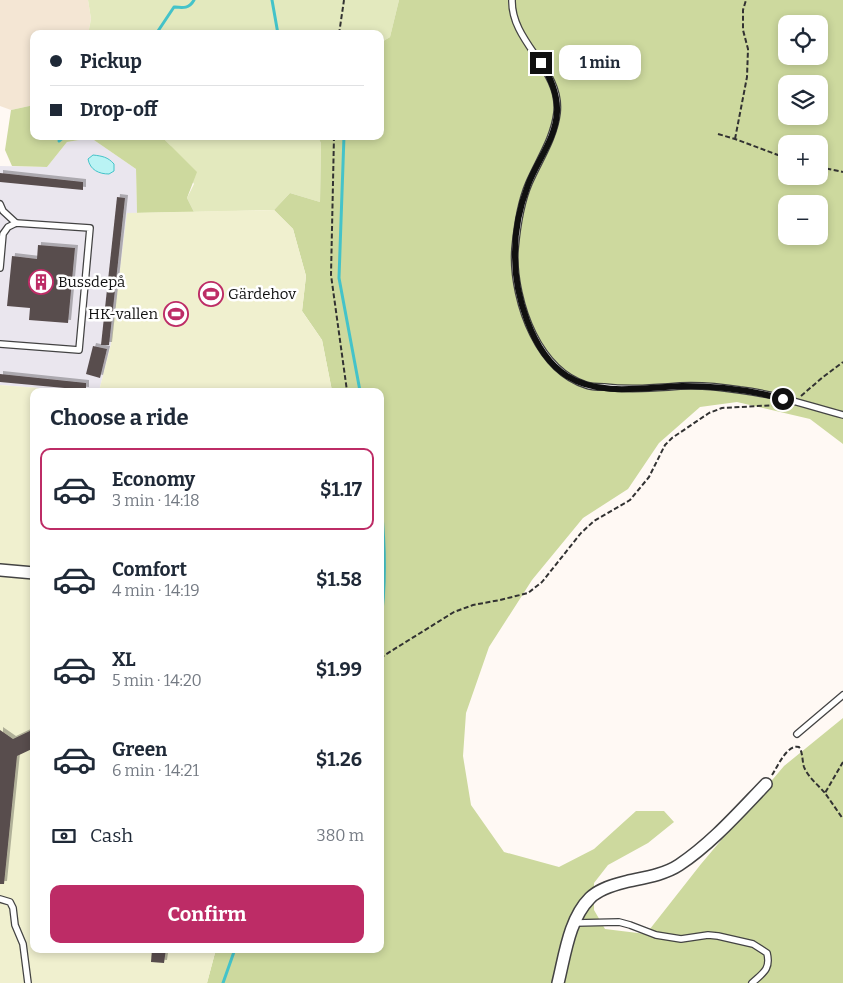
<!DOCTYPE html>
<html lang="en">
<head>
<meta charset="utf-8">
<style>
	:root { --surface:#fff; --page:#f2f2f3; --text:#1f2937; --muted:#747a83; --line:#e0e1e3; --accent:#bd2c66 }
	body { margin:0; font-family:Bitter,serif; background:var(--page); color:var(--text); height:100vh; display:flex; flex-direction:column; font-size:19px; white-space:nowrap }
	* { box-sizing:border-box; margin:0 }
	p { font-size:16px; color:var(--muted) }
	.icon { flex:none; width:28px; height:28px; fill:none; stroke:currentColor; stroke-width:2; stroke-linecap:round; stroke-linejoin:round }
	.map { position:relative; flex:1; overflow:hidden }
	.panel { position:absolute; left:30px; top:388px; width:354px; height:565px; display:flex; flex-direction:column; background:var(--surface); border-radius:10px; box-shadow:0 2px 8px #0003 }
	.panel>* { flex:none }
	.banner { position:absolute; left:30px; top:30px; width:354px; height:110px; border-radius:10px; box-shadow:0 2px 8px #0003; display:grid; align-content:center; height:110px; padding:0 20px; background:var(--surface) }
	.tools { position:absolute; left:778px; top:15px; display:grid; gap:10px }
	.tools a { display:grid; place-items:center; width:50px; height:50px; border-radius:10px; background:var(--surface); box-shadow:0 2px 8px #0003; font-size:25px }
	.end { position:absolute; width:22px; height:22px; margin:-11px; border:6px solid #101010; background:#fff; box-shadow:0 0 0 2px #fff }
	.from { border-radius:50% }
	.bubble { position:absolute; height:35px; border-radius:10px; background:var(--surface); box-shadow:0 2px 8px #0003; font-size:16px; font-weight:700; line-height:35px; text-align:center }
	.banner b { display:flex; align-items:center; gap:18px; height:48px; font-size:19px }
	.banner b+b { border-top:1px solid var(--line) }
	.banner i { width:12px; height:12px; background:var(--text) }
	ul { padding:0; list-style:none }
	li { display:flex; align-items:center; gap:15px; height:82px; margin:0 10px 8px; padding:0 10px; border:2px solid transparent; border-radius:10px }
	li div { flex:1 }
	li b { display:block; font-size:19px }
	li em { font-style:normal; font-weight:700 }
	li.current { border-color:var(--accent) }
	li>.icon { width:45px; height:45px; stroke-width:1.5 }
	h2 { padding:0 20px; font-size:22px; line-height:60px }
	.pay { display:flex; align-items:center; gap:12px; height:55px; padding:0 20px; font-size:19px }
	.pay p { margin-inline-start:auto }
	.primary-button { display:flex; gap:10px; margin-top:auto; padding:10px 20px }
	.primary-button a { flex:1; height:58px; border-radius:10px; background:var(--accent); color:#fff; font-size:20px; font-weight:700; line-height:58px; text-align:center }
	.map>svg:first-child { display:block }
</style>
</head>
<body>
<div class="map">
<svg width="843" height="983" viewBox="0 0 843 983">
	<defs>
		<filter id="shadow"><feDropShadow dx="3" dy="-3" stdDeviation="0" flood-color="#0004"/></filter>
	</defs>
	<rect width="100%" height="100%" fill="#fff9f4"/>
	<polygon fill="#eae6ee" points="91,138 136,169 137,213 128,213 111,344 99,391 79,391 0,385 0,166 47,167 67,142"/>
	<polygon fill="#f4e6d4" points="0,0 88,0 91,19 88,34 34,34 34,105 11,110 0,106"/>
	<g fill="#e3e9be">
		<polygon points="88,0 399,0 390,37 380,43 380,34 88,34 91,19"/>
		<polygon points="161,136 317,136 321,143 320,202 290,193 274,210 194,212 187,198 194,184 170,145"/>
	</g>
	<g fill="#cdd99e" fill-rule="evenodd">
		<path d="M 399,0 L 843,0 L 843,444 L 810,419 L 737,402 L 700,407 L 659,443 L 628,489 L 583,518 L 532,580 L 489,647 L 466,713 L 463,756 L 471,805 L 504,852 L 559,867 L 594,849 L 636,811 L 664,811 L 674,822 L 648,843 L 608,865 L 594,883 L 594,910 L 605,929 L 646,934 L 701,864 L 784,766 L 843,718 L 843,983 L 207,983 L 216,949 L 380,949 L 380,391 L 332,391 L 322,340 L 302,311 L 306,276 L 293,229 L 274,210 L 290,193 L 320,202 L 321,143 L 317,136 L 380,136 L 380,43 L 390,37 ZM 786,24 L 819,24 L 819,56 L 786,56 ZM 786,84 L 819,84 L 819,116 L 786,116 ZM 786,144 L 819,144 L 819,176 L 786,176 ZM 786,204 L 819,204 L 819,236 L 786,236 Z"/>
		<polygon points="34,105 34,136 161,136 197,172 187,198 194,212 137,213 136,169 91,138 67,142 47,167 12,166 5,150 11,110"/>
	</g>
	<g fill="#f0f0cf">
		<polygon points="274,210 293,229 306,276 302,311 322,340 332,391 99,391 111,344 127,213"/>
		<polygon points="0,385 79,391 34,391 34,949 216,949 207,983 0,983"/>
	</g>
	<path fill="#baf3f4" stroke="#44c3c9" d="M 93,155 C 102,156 108,157 114,164 L 114,171 L 109,174 C 99,174 90,170 88,159 Z"/>
	<g fill="none" stroke-linecap="round" stroke-linejoin="round">
		<g stroke="#44c3c9" stroke-width="3">
			<polyline points="272,0 278,34"/>
			<path d="M 156,34 L 174,7 C 183,8 189,9 194,0"/>
			<polyline points="344,136 339,278 360,391"/>
			<polyline points="59,141 65,136"/>
			<path d="M 380,496 C 385,539 387,583 380,626"/>
			<polyline points="223,983 235,949"/>
		</g>
	</g>
	<g fill="#594d4d" filter="url(#shadow)">
		<polygon points="0,173 83,182 83,190 0,182"/>
		<polygon points="117,197 125,198 109,345 101,345"/>
		<polygon points="38,245 75,248 68,323 29,320 30,308 7,306 12,256 37,259"/>
		<polygon points="93,346 107,349 100,378 86,374"/>
		<polygon points="0,374 86,383 86,390 0,382"/>
		<polygon points="34,729 34,748 17,756 4,884 0,884 0,730 13,739"/>
		<polygon points="152,949 166,949 164,963 151,962"/>
	</g>
	<g fill="none" stroke-linecap="round" stroke-linejoin="round">
		<defs>
			<g id="service">
				<path d="M 512,0 C 511,43 562,69 557,113 C 554,138 539,160 529,183 C 520,204 517,227 515,249 C 513,276 521,310 533,334 C 544,356 561,377 586,385 C 591,387 598,387 604,387 C 630,390 655,388 680,386 C 699,385 721,387 740,390 C 775,394 809,406 843,415"/>
				<polyline points="0,204 3,211 16,223"/>
				<polyline points="0,268 3,234 8,227 16,223 90,228 79,350 0,344"/>
				<polyline points="797,734 843,695"/>
				<polyline points="0,899 10,902 13,908 15,925 23,944 28,983"/>
				<path d="M 575,923 L 619,922 L 630,925 L 656,935 L 681,939 L 708,935 L 718,936 L 753,944 L 767,953 C 771,969 763,973 752,983"/>
			</g>
			<g id="minor">
				<polyline points="0,570 34,573"/>
				<path d="M 558,983 C 565,955 569,919 590,898 C 599,889 613,885 625,882 C 642,878 664,875 679,865 C 712,843 739,812 766,784"/>
			</g>
		</defs>
		<use href="#service" stroke="#434343" stroke-width="8"/>
		<use href="#minor" stroke="#434343" stroke-width="14"/>
		<g stroke="#323232" stroke-width="2" stroke-dasharray="5 2.5" stroke-linecap="butt">
			<polyline points="339,34 344,0"/>
			<polyline points="718,134 735,139 786,158"/>
			<polyline points="334,136 331,275 347,391"/>
			<polyline points="735,139 747,77 748,49 743,30 743,10 746,0"/>
			<polyline points="819,167 843,172"/>
			<polyline points="801,396 823,377 843,362"/>
			<polyline points="380,658 454,612 473,605 500,600 528,593 542,582 581,533 594,521 630,500 649,477 665,445 672,438 709,413 722,408 777,405"/>
			<polyline points="843,762 825,793 843,819"/>
			<path d="M 772,775 C 778,766 787,744 799,747 C 803,753 802,760 804,767 C 808,777 818,785 825,793"/>
		</g>
		<use href="#service" stroke="#fff" stroke-width="5.5"/>
		<use href="#minor" stroke="#fff" stroke-width="11"/>
	</g>
	<g fill="none" stroke-linecap="round" stroke-linejoin="round">
		<path stroke="#101010" stroke-width="6" d="M 541,63 C 550,76 558,95 557,112 C 556,138 537,161 528,185 C 520,206 515,229 515,252 C 514,293 531,353 567,376 C 600,397 646,387 682,386 C 716,386 751,390 783,399"/>
	</g>
	<defs>
		<symbol id="building-ring" viewBox="-11 -11 22 22"><circle r="9.5" fill="#fff" stroke="#bd2c66" stroke-width="1.5"/><path d="M-4-6H4V6H1V3H-1V6H-4ZM-2.5-4.3h1.7v1.8h-1.7ZM.8-4.3h1.7v1.8H.8ZM-2.5-1h1.7V.8h-1.7ZM.8-1h1.7V.8H.8Z" fill="#bd2c66"/></symbol>
		<symbol id="stadium-ring" viewBox="-11 -11 22 22"><circle r="9.5" fill="#fff" stroke="#bd2c66" stroke-width="1.5"/><path d="M0-5a6.5 5 0 1 0 0 10a6.5 5 0 1 0 0-10ZM-3.5-1.8h7v3.6h-7Z" fill="#bd2c66"/></symbol>
	</defs>
	<g fill-rule="evenodd">
		<use href="#building-ring" x="27" y="268" width="28" height="28"/>
		<use href="#stadium-ring" x="197" y="280" width="28" height="28"/>
		<use href="#stadium-ring" x="162" y="300" width="28" height="28"/>
	</g>
	<g text-anchor="middle" dominant-baseline="central" stroke-width="5" stroke-linejoin="round" paint-order="stroke">
		<g font-size="15" fill="#101010" stroke="#fff" text-anchor="start">
			<text x="58" y="282">Bussdepå</text>
			<text x="228" y="294">Gärdehov</text>
			<text x="158" y="314" text-anchor="end">HK-vallen</text>
		</g>
	</g>
</svg>
<div class="tools">
<a><svg class="icon" aria-label="locate" viewBox="0 0 24 24"><circle cx="12" cy="12" r="6"/><path d="M12 2v4M12 18v4M2 12h4M18 12h4"/></svg></a>
<a><svg class="icon" aria-label="layers" viewBox="0 0 24 24"><path d="M12 4l9 5-9 5-9-5zM3 14l9 5 9-5"/></svg></a>
<a>+</a>
<a>−</a>
</div>
<i class="end from" style="left:783px;top:399px"></i>
<i class="end" style="left:541px;top:63px"></i>
<div class="bubble" style="left:559px;top:45px;width:82px">1 min</div>
<div class="banner">
<b><i class="from"></i>Pickup</b>
<b><i></i>Drop-off</b>
</div>
<section class="panel">
<h2>Choose a ride</h2>
<ul>
<li class="current"><svg class="icon" aria-label="car" viewBox="0 0 24 24"><path d="M5 17H2v-5l4-1 3-4h7l3 4 3 1v5h-3M9 17h6M6 11h13"/><circle cx="7" cy="17" r="2"/><circle cx="17" cy="17" r="2"/></svg><div><b>Economy</b><p>3 min · 14:18</p></div><em>$1.17</em></li>
<li><svg class="icon" aria-label="car" viewBox="0 0 24 24"><path d="M5 17H2v-5l4-1 3-4h7l3 4 3 1v5h-3M9 17h6M6 11h13"/><circle cx="7" cy="17" r="2"/><circle cx="17" cy="17" r="2"/></svg><div><b>Comfort</b><p>4 min · 14:19</p></div><em>$1.58</em></li>
<li><svg class="icon" aria-label="car" viewBox="0 0 24 24"><path d="M5 17H2v-5l4-1 3-4h7l3 4 3 1v5h-3M9 17h6M6 11h13"/><circle cx="7" cy="17" r="2"/><circle cx="17" cy="17" r="2"/></svg><div><b>XL</b><p>5 min · 14:20</p></div><em>$1.99</em></li>
<li><svg class="icon" aria-label="car" viewBox="0 0 24 24"><path d="M5 17H2v-5l4-1 3-4h7l3 4 3 1v5h-3M9 17h6M6 11h13"/><circle cx="7" cy="17" r="2"/><circle cx="17" cy="17" r="2"/></svg><div><b>Green</b><p>6 min · 14:21</p></div><em>$1.26</em></li>
</ul>
<div class="pay"><svg class="icon" aria-label="cash" viewBox="0 0 24 24"><path d="M3 7h18v10H3z"/><circle cx="12" cy="12" r="2"/></svg>Cash<p>380 m</p></div>
<div class="primary-button"><a>Confirm</a></div>
</section>
</div>
</body>
</html>
